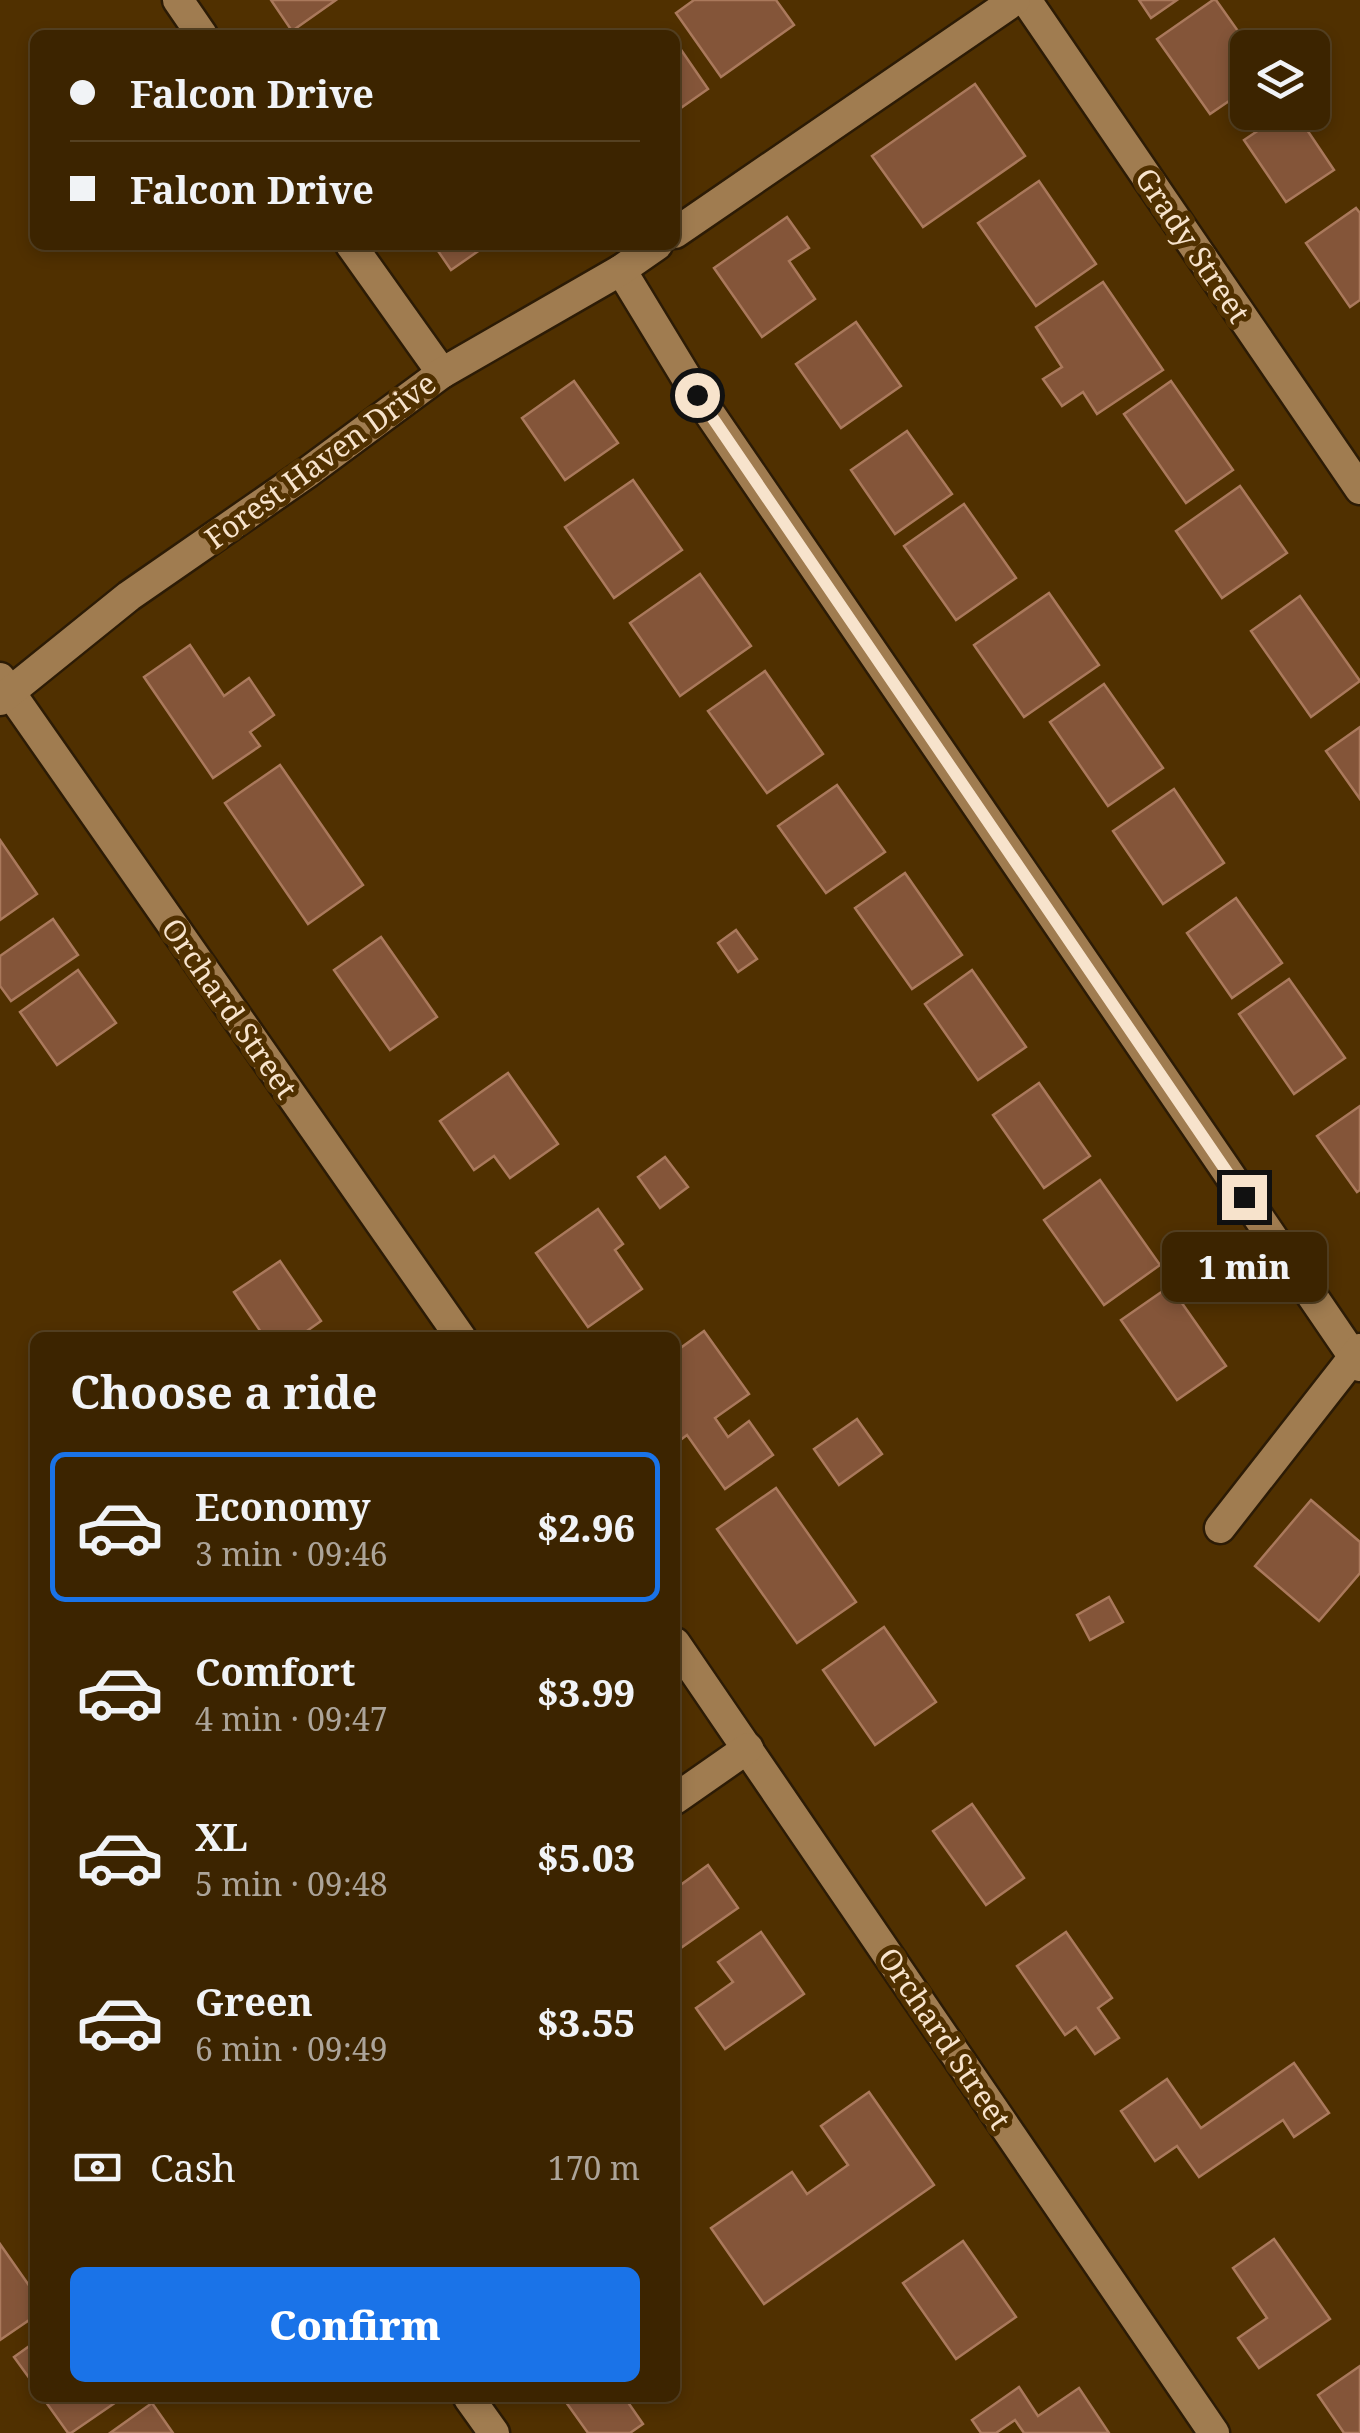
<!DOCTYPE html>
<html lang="en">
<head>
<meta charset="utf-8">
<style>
	:root { --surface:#3c2400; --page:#432c0a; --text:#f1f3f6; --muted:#aca499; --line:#554122; --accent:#1a73e8 }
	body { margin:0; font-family:"Noto Serif",serif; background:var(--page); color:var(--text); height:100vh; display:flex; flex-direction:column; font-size:38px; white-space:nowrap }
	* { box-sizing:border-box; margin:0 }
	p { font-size:32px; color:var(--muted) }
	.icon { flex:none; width:55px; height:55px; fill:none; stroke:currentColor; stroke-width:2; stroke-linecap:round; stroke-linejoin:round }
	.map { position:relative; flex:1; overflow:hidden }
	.side { position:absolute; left:30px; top:1332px; width:650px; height:1070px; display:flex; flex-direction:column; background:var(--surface); border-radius:15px; box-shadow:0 5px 15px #0003,0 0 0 2px var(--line) }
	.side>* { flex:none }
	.hud { position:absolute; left:30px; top:30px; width:650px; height:220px; border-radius:15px; box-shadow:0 5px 15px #0003,0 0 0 2px var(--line); display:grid; align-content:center; height:220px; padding:0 40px; background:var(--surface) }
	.tools { position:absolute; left:1230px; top:30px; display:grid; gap:20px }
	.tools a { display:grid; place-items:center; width:100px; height:100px; border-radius:15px; background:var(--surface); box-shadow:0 5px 15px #0003,0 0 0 2px var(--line); font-size:50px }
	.end { position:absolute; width:45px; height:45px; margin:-22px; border:12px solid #f7e3cc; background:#111; box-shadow:0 0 0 5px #111 }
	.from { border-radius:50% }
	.bubble { position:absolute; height:70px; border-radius:15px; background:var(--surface); box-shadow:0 5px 15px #0003,0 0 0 2px var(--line); font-size:32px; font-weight:800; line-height:70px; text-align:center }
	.hud b { display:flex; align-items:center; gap:35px; height:95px; font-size:38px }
	.hud b+b { border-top:2px solid var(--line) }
	.hud i { width:25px; height:25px; background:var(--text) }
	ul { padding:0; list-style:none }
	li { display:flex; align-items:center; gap:30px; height:150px; margin:0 20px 15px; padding:0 20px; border:5px solid transparent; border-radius:15px }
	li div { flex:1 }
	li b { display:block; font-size:38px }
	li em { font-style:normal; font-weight:800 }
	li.on { border-color:var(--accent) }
	li>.icon { width:90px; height:90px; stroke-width:1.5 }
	h2 { padding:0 40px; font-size:45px; line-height:120px }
	.pay { display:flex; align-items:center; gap:25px; height:110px; padding:0 40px; font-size:38px }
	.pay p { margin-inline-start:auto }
	.primary-button { display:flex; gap:20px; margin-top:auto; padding:20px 40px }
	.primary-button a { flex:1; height:115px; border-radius:15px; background:var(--accent); color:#fff; font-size:40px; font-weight:800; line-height:115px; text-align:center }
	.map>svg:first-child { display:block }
</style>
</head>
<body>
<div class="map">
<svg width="1360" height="2433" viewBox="0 0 1360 2433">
	<rect width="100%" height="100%" fill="#503000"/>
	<g fill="#845539" stroke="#aa795c" stroke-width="2.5">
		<polygon points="271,0 336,0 292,31"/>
		<polygon points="694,0 776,0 794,25 721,77 676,13"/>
		<polygon points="1139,0 1177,0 1151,18"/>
		<polygon points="1213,0 1216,0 1250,48 1248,88 1210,114 1157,39"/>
		<polygon points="675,41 708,89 675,112"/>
		<polygon points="975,84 1025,156 923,227 872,156"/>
		<polygon points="1286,112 1295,112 1334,170 1286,202 1244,140"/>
		<polygon points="1039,181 1096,264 1036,306 978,223"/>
		<polygon points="1356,208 1360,213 1360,300 1350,307 1306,243"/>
		<polygon points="787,217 809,248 789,261 815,299 762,337 714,268"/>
		<polygon points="434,245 487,245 451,270"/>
		<polygon points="1103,282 1163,370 1097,414 1083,392 1062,406 1043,379 1062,367 1036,327"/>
		<polygon points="856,322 901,386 841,428 796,364"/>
		<polygon points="574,381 618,443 565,480 522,418"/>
		<polygon points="1171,381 1233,470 1186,503 1124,414"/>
		<polygon points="907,431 952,494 895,534 851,470"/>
		<polygon points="633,480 682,550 614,598 565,527"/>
		<polygon points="1240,486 1287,553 1222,598 1176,531"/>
		<polygon points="964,504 1016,578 956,620 904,546"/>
		<polygon points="700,574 751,646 680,696 630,623"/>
		<polygon points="1049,593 1099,665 1024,717 974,645"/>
		<polygon points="1300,596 1360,681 1311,717 1251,631"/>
		<polygon points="190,645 224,696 249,678 274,715 250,732 260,746 213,778 144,677"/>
		<polygon points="765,671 823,754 767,793 708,711"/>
		<polygon points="1104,684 1163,768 1108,806 1050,722"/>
		<polygon points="1360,727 1360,799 1326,751"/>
		<polygon points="280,765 363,885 308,924 225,803"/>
		<polygon points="837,785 885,852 826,893 778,826"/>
		<polygon points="1174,789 1224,863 1163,904 1113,831"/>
		<polygon points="0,840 37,894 0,920"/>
		<polygon points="905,873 962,955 912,989 855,908"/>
		<polygon points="1236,898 1282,963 1232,998 1187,933"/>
		<polygon points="53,919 78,955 11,1001 0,986 0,956"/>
		<polygon points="736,930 757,959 738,972 718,943"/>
		<polygon points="381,937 437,1017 390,1050 334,970"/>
		<polygon points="78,970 116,1023 57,1065 20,1012"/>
		<polygon points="972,970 1026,1047 978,1080 925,1004"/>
		<polygon points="1289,979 1345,1058 1294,1094 1239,1014"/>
		<polygon points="508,1073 558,1144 510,1178 494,1156 474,1170 440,1121"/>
		<polygon points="1039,1083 1090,1156 1044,1188 993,1115"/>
		<polygon points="1360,1106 1360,1190 1357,1192 1317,1136"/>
		<polygon points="665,1157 688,1187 660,1208 638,1177"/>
		<polygon points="1100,1180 1160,1265 1104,1305 1044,1220"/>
		<polygon points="598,1209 623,1244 615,1250 642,1289 588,1327 536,1253"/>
		<polygon points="280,1261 321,1321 297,1338 265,1338 234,1292"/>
		<polygon points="1170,1286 1226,1366 1177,1400 1121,1320"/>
		<polygon points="704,1331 749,1394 715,1418 728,1437 749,1421 773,1455 725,1489 687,1435 675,1444 675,1352"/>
		<polygon points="857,1419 882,1454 839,1485 814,1449"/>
		<polygon points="776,1488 856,1602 797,1643 717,1529"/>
		<polygon points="1311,1500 1360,1542 1360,1573 1319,1621 1255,1566"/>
		<polygon points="1109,1597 1123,1622 1090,1640 1077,1615"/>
		<polygon points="884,1627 936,1702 875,1745 823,1670"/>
		<polygon points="972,1804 1024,1878 986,1905 933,1831"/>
		<polygon points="708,1865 738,1908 675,1952 675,1889"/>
		<polygon points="761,1932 804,1994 725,2049 696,2008 733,1982 718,1962"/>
		<polygon points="1066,1932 1112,1998 1098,2008 1119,2038 1095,2054 1076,2027 1065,2035 1017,1966"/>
		<polygon points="1294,2063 1329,2113 1294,2137 1283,2120 1199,2177 1177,2146 1155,2161 1121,2111 1167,2079 1201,2128"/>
		<polygon points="869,2092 934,2185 764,2304 711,2228 792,2172 807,2194 848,2165 821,2126"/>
		<polygon points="1274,2239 1330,2319 1259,2368 1238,2338 1267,2318 1233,2268"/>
		<polygon points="963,2241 1016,2317 956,2359 903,2283"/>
		<polygon points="0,2244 35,2294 35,2316 0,2340"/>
		<polygon points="35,2342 35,2386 14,2357"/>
		<polygon points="1360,2366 1360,2433 1344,2433 1318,2395"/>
		<polygon points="1019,2387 1038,2416 1079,2388 1109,2433 1024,2433 1015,2420 996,2433 981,2433 972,2420"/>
		<polygon points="43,2398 122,2398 71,2433 68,2433"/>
		<polygon points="563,2398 625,2398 643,2424 630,2433 588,2433"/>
		<polygon points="152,2403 173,2433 110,2433"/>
	</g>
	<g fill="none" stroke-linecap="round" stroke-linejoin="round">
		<defs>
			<g id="minor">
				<polyline points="178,0 202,35"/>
				<polyline points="1026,0 1360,489"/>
				<polyline points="675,233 1015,0"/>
				<polyline points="351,245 442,373"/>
				<polyline points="621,270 697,395 1360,1366"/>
				<polyline points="0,678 461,1338"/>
				<polyline points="0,700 129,596 308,472 442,373 621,270 657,245"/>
				<polyline points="1220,1528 1360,1349"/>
				<polyline points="675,1643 1214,2433"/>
				<polyline points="675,1799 748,1748"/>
				<polyline points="469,2398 494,2433"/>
			</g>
		</defs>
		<use href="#minor" stroke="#2c1b05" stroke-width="35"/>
		<use href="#minor" stroke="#a07c50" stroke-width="30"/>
	</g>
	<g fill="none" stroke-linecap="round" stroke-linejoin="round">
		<polyline stroke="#f7e3cc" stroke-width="12" points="697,395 1244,1197"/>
	</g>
	<g text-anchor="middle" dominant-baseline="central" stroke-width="10" stroke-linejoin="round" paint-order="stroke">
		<g font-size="30" fill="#f7e3cc" stroke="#503000">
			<text transform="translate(1193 245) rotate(56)">Grady Street</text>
			<text transform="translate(320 460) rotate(-36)">Forest Haven Drive</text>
			<text transform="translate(230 1008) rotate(55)">Orchard Street</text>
			<text transform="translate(945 2038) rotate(56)">Orchard Street</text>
		</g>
	</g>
</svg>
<div class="tools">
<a><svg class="icon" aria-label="layers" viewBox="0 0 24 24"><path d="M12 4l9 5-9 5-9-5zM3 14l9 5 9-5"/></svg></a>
</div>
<i class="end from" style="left:697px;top:395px"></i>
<i class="end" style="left:1244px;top:1197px"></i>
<div class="bubble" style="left:1162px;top:1232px;width:165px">1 min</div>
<div class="hud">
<b><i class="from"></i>Falcon Drive</b>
<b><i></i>Falcon Drive</b>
</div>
<section class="side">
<h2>Choose a ride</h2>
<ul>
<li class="on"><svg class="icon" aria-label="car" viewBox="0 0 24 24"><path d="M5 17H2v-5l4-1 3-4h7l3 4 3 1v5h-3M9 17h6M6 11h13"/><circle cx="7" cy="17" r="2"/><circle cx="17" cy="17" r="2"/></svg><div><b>Economy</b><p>3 min · 09:46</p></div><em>$2.96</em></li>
<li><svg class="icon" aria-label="car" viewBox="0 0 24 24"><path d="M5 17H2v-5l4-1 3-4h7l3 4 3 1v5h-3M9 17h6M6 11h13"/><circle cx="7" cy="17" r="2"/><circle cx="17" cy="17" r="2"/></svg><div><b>Comfort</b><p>4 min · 09:47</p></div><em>$3.99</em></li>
<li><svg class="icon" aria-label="car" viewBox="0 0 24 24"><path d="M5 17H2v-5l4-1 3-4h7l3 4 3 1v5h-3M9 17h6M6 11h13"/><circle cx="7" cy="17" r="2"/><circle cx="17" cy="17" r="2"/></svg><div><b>XL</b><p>5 min · 09:48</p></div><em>$5.03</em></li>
<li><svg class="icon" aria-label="car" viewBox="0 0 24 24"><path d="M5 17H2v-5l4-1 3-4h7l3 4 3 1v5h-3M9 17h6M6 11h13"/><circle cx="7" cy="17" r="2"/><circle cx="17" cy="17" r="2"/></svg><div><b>Green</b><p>6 min · 09:49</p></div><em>$3.55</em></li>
</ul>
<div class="pay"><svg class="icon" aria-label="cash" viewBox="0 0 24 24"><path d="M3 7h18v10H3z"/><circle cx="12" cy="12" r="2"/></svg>Cash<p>170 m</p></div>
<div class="primary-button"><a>Confirm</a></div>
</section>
</div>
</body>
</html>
